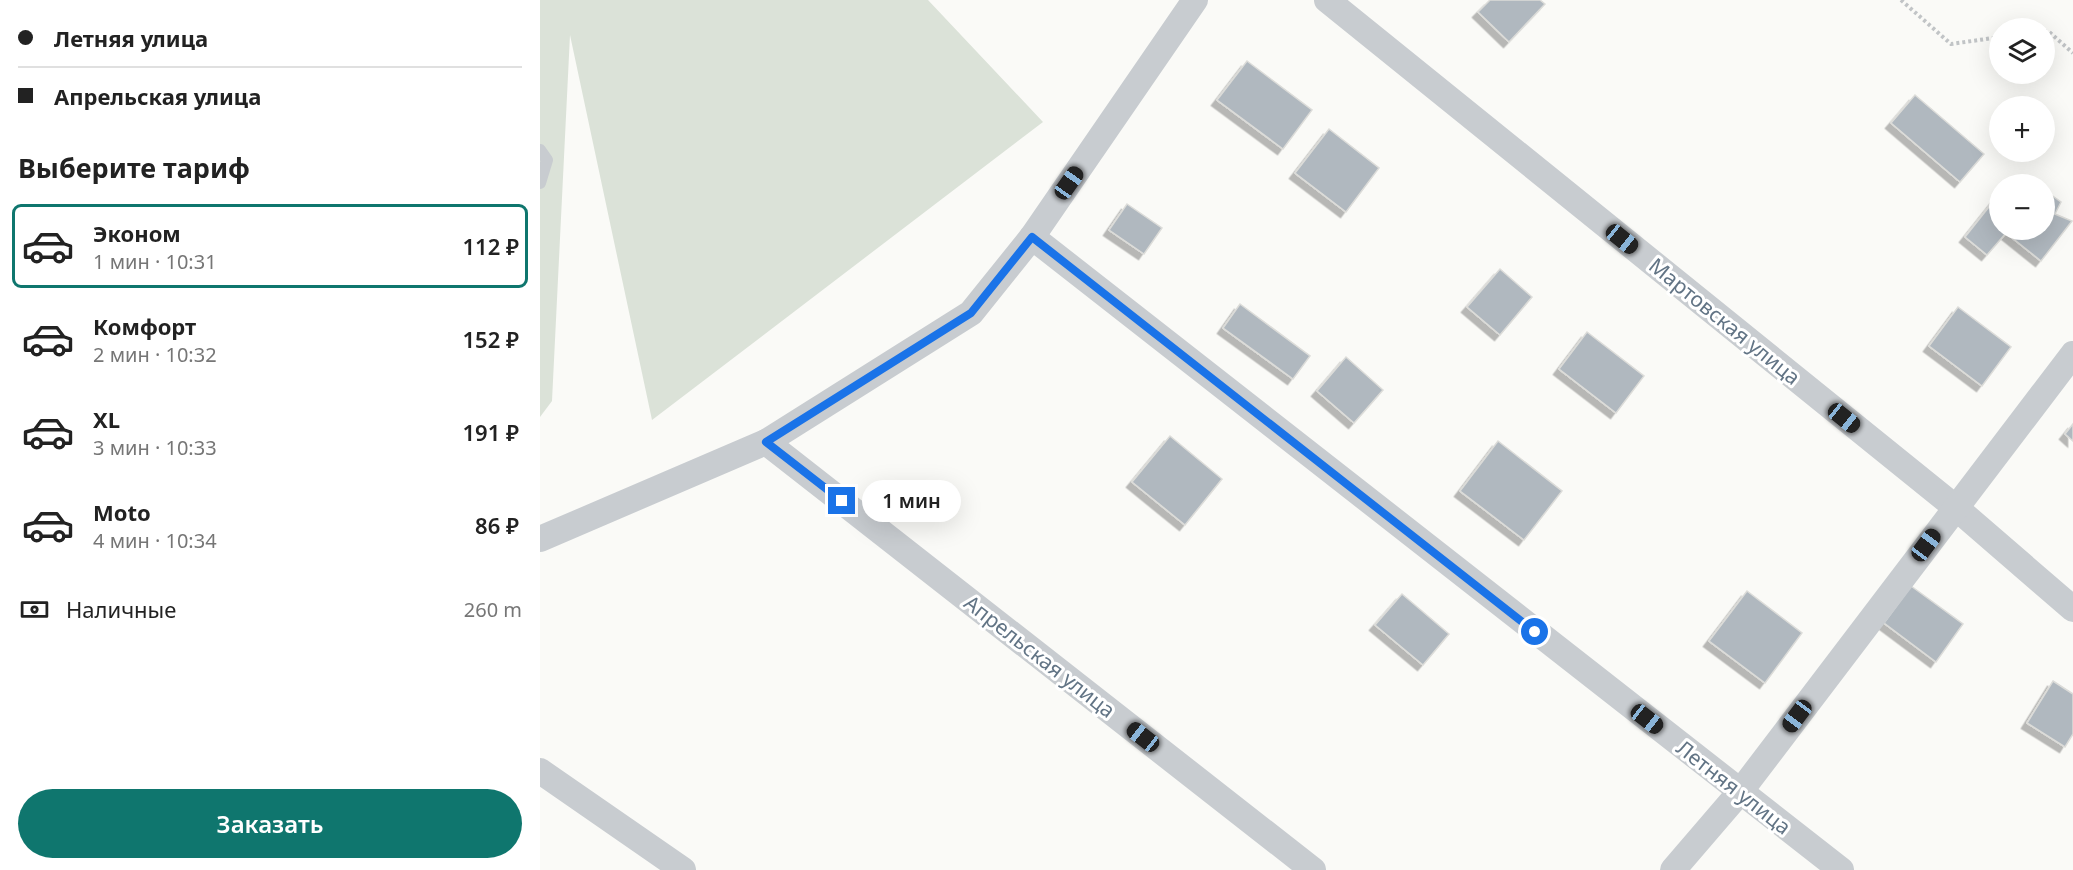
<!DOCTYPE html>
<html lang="ru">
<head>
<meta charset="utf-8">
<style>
	:root { --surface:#fff; --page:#f2f2f2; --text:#222; --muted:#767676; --line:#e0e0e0; --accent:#0f766e }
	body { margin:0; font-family:"Noto Sans",sans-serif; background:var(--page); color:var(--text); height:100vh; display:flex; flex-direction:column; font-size:22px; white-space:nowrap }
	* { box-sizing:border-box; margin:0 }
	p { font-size:20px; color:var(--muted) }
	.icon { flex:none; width:33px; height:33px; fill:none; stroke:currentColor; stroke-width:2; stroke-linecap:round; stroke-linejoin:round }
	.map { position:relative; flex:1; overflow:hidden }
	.panel { display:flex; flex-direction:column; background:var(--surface); width:540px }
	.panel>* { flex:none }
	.guide { display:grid; align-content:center; height:132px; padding:0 18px; background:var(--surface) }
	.controls { position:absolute; left:1449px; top:18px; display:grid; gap:12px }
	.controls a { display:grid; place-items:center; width:66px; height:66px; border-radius:50%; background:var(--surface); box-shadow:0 6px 24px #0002; font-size:30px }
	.end { position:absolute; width:27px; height:27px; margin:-14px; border:8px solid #1a73e8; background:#fff; box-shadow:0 0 0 3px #fff }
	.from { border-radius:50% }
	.bubble { position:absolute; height:42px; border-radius:21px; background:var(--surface); box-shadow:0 6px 24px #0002; font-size:20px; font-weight:600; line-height:42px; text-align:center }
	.car { position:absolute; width:18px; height:36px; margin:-18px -9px; border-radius:8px; box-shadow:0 0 4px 2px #0007; background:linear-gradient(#222 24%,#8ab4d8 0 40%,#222 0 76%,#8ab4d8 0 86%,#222 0) }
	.guide b { display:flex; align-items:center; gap:21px; height:57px; font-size:22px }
	.guide b+b { border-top:2px solid var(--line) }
	.guide i { width:15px; height:15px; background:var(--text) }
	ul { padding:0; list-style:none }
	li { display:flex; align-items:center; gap:18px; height:84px; margin:0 12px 9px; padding:0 6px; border:3px solid transparent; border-radius:9px }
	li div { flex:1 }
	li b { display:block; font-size:22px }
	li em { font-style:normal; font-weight:600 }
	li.selected { border-color:var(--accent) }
	li>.icon { width:54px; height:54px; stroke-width:1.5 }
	h2 { padding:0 18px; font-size:27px; line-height:72px }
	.pay { display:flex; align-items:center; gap:15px; height:66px; padding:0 18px; font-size:22px }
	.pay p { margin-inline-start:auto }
	.cta { display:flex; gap:12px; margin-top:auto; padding:12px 18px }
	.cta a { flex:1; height:69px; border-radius:36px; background:var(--accent); color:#fff; font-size:24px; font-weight:600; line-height:69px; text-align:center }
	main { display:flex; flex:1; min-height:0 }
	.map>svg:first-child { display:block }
</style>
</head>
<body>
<main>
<section class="panel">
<div class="guide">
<b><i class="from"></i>Летняя улица</b>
<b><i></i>Апрельская улица</b>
</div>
<h2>Выберите тариф</h2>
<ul>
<li class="selected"><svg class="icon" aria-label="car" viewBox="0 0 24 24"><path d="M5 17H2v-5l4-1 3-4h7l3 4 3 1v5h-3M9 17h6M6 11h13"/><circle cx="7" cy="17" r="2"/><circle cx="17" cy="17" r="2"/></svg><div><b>Эконом</b><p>1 мин · 10:31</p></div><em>112 ₽</em></li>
<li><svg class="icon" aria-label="car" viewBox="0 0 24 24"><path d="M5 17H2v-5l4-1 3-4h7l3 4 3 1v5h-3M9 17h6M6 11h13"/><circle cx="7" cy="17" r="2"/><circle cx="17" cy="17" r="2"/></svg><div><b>Комфорт</b><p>2 мин · 10:32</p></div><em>152 ₽</em></li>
<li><svg class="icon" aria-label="car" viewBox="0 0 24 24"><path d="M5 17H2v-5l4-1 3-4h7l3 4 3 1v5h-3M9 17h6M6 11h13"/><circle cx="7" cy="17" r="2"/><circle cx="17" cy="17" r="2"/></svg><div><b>XL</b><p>3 мин · 10:33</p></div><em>191 ₽</em></li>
<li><svg class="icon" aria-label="car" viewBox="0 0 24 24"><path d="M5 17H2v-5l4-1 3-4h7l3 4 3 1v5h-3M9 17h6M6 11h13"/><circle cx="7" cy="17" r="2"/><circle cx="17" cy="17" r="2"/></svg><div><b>Moto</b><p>4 мин · 10:34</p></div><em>86 ₽</em></li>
</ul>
<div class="pay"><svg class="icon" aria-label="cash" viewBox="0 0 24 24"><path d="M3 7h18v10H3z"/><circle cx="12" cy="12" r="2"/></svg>Наличные<p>260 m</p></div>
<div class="cta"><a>Заказать</a></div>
</section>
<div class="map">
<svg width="1533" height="870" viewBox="0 0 1533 870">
	<defs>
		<filter id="shadow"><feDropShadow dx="-5.5" dy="5.5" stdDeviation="0" flood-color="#0004"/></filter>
	</defs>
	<rect width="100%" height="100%" fill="#fafaf7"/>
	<polygon fill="#dbe2d8" points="0,0 388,0 503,122 112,420 30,35 12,401 0,417"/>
	<g fill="#b0b8bf" stroke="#dcdcd9" stroke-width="1.5" filter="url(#shadow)">
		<polygon points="950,0 1000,0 1005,4 969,42 938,12"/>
		<polygon points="707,61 772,110 743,149 677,100"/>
		<polygon points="1375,95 1444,154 1420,182 1351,123"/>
		<polygon points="789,129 839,168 806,212 755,173"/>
		<polygon points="1507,192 1521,202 1515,214 1532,221 1501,261 1466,233 1447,255 1425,237 1460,193 1460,230 1504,230 1504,194"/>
		<polygon points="587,204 622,228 604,254 569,230"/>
		<polygon points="960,269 992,297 960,335 927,307"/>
		<polygon points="700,304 770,356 753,379 683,328"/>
		<polygon points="1418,307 1471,347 1442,386 1389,346"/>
		<polygon points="1047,332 1104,376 1076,413 1019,369"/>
		<polygon points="806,357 843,390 814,423 777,391"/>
		<polygon points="1533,424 1533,441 1525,434"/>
		<polygon points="630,436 682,479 645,525 592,482"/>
		<polygon points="958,441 1022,491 984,540 920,491"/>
		<polygon points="1371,586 1423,624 1396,662 1344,623"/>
		<polygon points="1207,591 1262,633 1225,683 1169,641"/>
		<polygon points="862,594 909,634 883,665 835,625"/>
		<polygon points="1513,681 1533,694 1533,734 1525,747 1487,723"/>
	</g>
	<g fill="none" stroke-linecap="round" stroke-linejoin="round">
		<g stroke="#c1c4c6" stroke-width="4" stroke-dasharray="3 3" stroke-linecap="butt">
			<polyline points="1361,0 1411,44 1460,37"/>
			<polyline points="1504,31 1508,31 1533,53"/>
		</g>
		<polyline stroke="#c8ccd0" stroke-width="12" points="0,150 7,160 0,183"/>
		<g stroke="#c8ccd0" stroke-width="26">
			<polyline points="787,0 1415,507 1533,609"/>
			<polyline points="492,237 1301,870"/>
			<polyline points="226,442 773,870"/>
			<polyline points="0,539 226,442 431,313 492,237 655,0"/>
			<polyline points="0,771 143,870"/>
			<polyline points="1133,870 1200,792 1533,354"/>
		</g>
	</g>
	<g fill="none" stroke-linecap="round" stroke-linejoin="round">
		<polyline stroke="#1a73e8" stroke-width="8" points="302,501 226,442 431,313 492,237 995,632"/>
	</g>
	<g text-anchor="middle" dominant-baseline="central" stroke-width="6" stroke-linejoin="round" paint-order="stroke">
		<g font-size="21" fill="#627485" stroke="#fff">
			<text transform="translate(1185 321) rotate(39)">Мартовская улица</text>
			<text transform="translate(500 656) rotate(38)">Апрельская улица</text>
			<text transform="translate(1194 787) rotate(38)">Летняя улица</text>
		</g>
	</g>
</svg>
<div class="controls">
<a><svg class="icon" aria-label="layers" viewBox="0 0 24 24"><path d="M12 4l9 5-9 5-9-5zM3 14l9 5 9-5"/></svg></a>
<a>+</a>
<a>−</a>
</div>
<i class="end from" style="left:995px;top:632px"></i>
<i class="end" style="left:302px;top:501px"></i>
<div class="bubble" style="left:322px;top:480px;width:99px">1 мин</div>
<i class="car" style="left:529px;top:183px;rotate:35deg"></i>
<i class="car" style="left:1082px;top:239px;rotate:129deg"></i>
<i class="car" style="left:1304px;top:418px;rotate:129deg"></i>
<i class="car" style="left:1386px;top:545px;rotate:37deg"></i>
<i class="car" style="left:1257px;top:716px;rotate:217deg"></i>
<i class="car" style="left:1107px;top:719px;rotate:128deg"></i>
<i class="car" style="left:603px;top:737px;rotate:308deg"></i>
</div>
</main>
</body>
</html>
